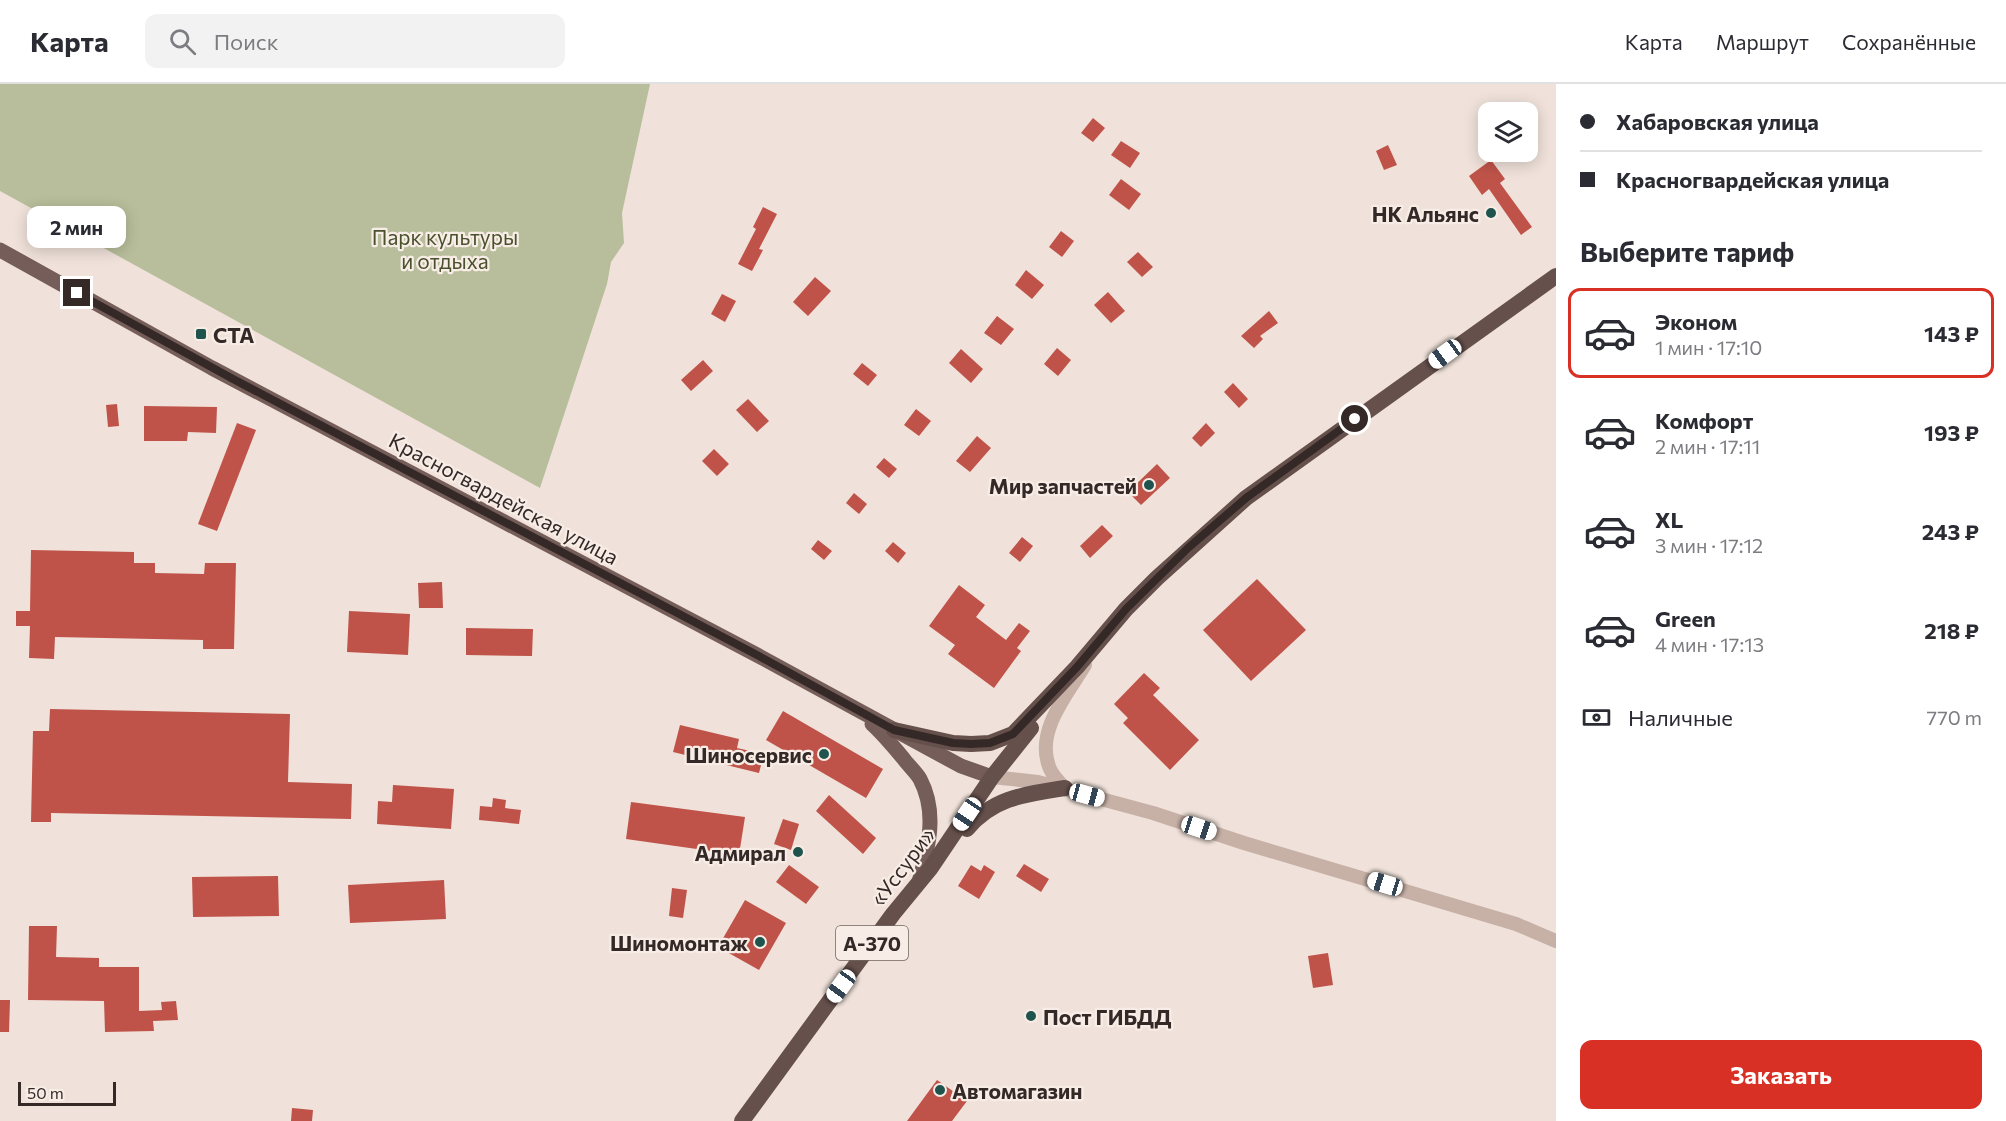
<!DOCTYPE html>
<html lang="ru">
<head>
<meta charset="utf-8">
<style>
	:root { --surface:#fff; --page:#f2f2f3; --text:#2b2b33; --muted:#7c7c81; --line:#e1e1e2; --accent:#d93025 }
	body { margin:0; font-family:Commissioner,sans-serif; background:var(--page); color:var(--text); height:100vh; display:flex; flex-direction:column; font-size:22px; white-space:nowrap }
	* { box-sizing:border-box; margin:0 }
	p { font-size:20px; color:var(--muted) }
	.icon { flex:none; width:33px; height:33px; fill:none; stroke:currentColor; stroke-width:2; stroke-linecap:round; stroke-linejoin:round }
	.map { position:relative; flex:1; overflow:hidden }
	.details { display:flex; flex-direction:column; background:var(--surface); width:450px }
	.details>* { flex:none }
	.guide { display:grid; align-content:center; height:132px; padding:0 24px; background:var(--surface) }
	.controls { position:absolute; left:1478px; top:18px; display:grid; gap:12px }
	.controls a { display:grid; place-items:center; width:60px; height:60px; border-radius:12px; background:var(--surface); box-shadow:0 3px 15px #0003; font-size:30px }
	.scale { position:absolute; left:18px; bottom:15px; width:98px; box-sizing:border-box; padding-left:6px; border:3px solid #342927; border-top:0; font-size:16px; line-height:21px; white-space:nowrap; color:#342927; -webkit-text-stroke:4px #f8ede6; paint-order:stroke }
	.end { position:absolute; width:27px; height:27px; margin:-14px; border:8px solid #342927; background:#fff; box-shadow:0 0 0 3px #fff }
	.from { border-radius:50% }
	.bubble { position:absolute; height:42px; border-radius:12px; background:var(--surface); box-shadow:0 3px 15px #0003; font-size:20px; font-weight:700; line-height:42px; text-align:center }
	.car { position:absolute; width:18px; height:36px; margin:-18px -9px; border-radius:8px; box-shadow:0 0 4px 2px #0007; background:linear-gradient(#fff 24%,#345 0 40%,#fff 0 76%,#345 0 86%,#fff 0) }
	.guide b { display:flex; align-items:center; gap:21px; height:57px; font-size:22px }
	.guide b+b { border-top:2px solid var(--line) }
	.guide i { width:15px; height:15px; background:var(--text) }
	ul { padding:0; list-style:none }
	li { display:flex; align-items:center; gap:18px; height:90px; margin:0 12px 9px; padding:0 12px; border:3px solid transparent; border-radius:12px }
	li div { flex:1 }
	li b { display:block; font-size:22px }
	li em { font-style:normal; font-weight:700 }
	li.selected { border-color:var(--accent) }
	li>.icon { width:54px; height:54px; stroke-width:1.5 }
	h2 { padding:0 24px; font-size:27px; line-height:72px }
	.pay { display:flex; align-items:center; gap:15px; height:66px; padding:0 24px; font-size:22px }
	.pay p { margin-inline-start:auto }
	.primary-button { display:flex; gap:12px; margin-top:auto; padding:12px 24px }
	.primary-button a { flex:1; height:69px; border-radius:12px; background:var(--accent); color:#fff; font-size:24px; font-weight:700; line-height:69px; text-align:center }
	header { display:flex; align-items:center; gap:36px; box-sizing:border-box; height:84px; padding:0 30px; background:var(--surface); border-bottom:2px solid var(--line) }
	header strong { font-size:28px }
	nav { display:flex; gap:33px; margin-inline-start:auto; font-size:21px }
	.search { width:420px; height:54px; background:var(--page); display:flex; align-items:center; gap:15px; box-sizing:border-box; padding:0 21px; border-radius:12px; color:var(--muted); font-size:22px }
	main { display:flex; flex:1; min-height:0 }
	.map>svg:first-child { display:block }
</style>
</head>
<body>
<header>
<strong>Карта</strong>
<div class="search"><svg class="icon" aria-label="search" viewBox="0 0 24 24"><circle cx="10" cy="10" r="6"/><path d="M15 15l6 6"/></svg>Поиск</div>
<nav><a>Карта</a><a>Маршрут</a><a>Сохранённые</a></nav>
</header>
<main>
<div class="map">
<svg width="1556" height="1037" viewBox="0 0 1556 1037">
	<rect width="100%" height="100%" fill="#f0e2da"/>
	<polygon fill="#b8be9b" points="0,0 650,0 622,129 624,159 611,178 607,200 540,404 0,107"/>
	<g fill="#bf5349">
		<polygon points="1093,34 1105,44 1093,58 1081,49"/>
		<polygon points="1121,57 1140,69 1130,84 1111,71"/>
		<polygon points="1388,61 1397,81 1384,86 1376,67"/>
		<polygon points="1491,76 1505,95 1500,99 1532,143 1521,151 1489,105 1482,111 1469,92"/>
		<polygon points="1121,95 1141,110 1129,126 1109,111"/>
		<polygon points="763,123 777,130 759,165 763,166 752,187 738,180 756,145 753,143"/>
		<polygon points="1061,147 1074,157 1062,173 1049,163"/>
		<polygon points="1138,168 1153,183 1142,193 1127,178"/>
		<polygon points="1026,186 1044,201 1032,215 1015,201"/>
		<polygon points="815,193 831,207 808,232 793,218"/>
		<polygon points="1108,208 1125,227 1111,239 1094,221"/>
		<polygon points="722,210 736,217 725,238 711,230"/>
		<polygon points="1269,227 1278,239 1260,252 1263,255 1254,264 1241,252"/>
		<polygon points="997,232 1014,245 1001,261 984,249"/>
		<polygon points="1057,264 1071,276 1058,292 1044,280"/>
		<polygon points="961,265 983,285 971,299 949,279"/>
		<polygon points="703,276 713,287 691,307 681,296"/>
		<polygon points="862,279 877,291 868,302 853,290"/>
		<polygon points="1233,299 1248,315 1239,324 1224,308"/>
		<polygon points="748,315 769,337 757,348 736,326"/>
		<polygon points="117,320 119,342 108,343 106,321"/>
		<polygon points="144,322 217,323 216,349 188,348 187,357 144,357"/>
		<polygon points="916,325 931,337 919,352 904,341"/>
		<polygon points="237,339 256,346 217,447 198,440"/>
		<polygon points="1206,339 1215,349 1201,363 1192,354"/>
		<polygon points="977,352 991,364 970,388 956,377"/>
		<polygon points="714,365 729,380 717,392 702,377"/>
		<polygon points="884,374 897,385 889,394 876,383"/>
		<polygon points="1157,380 1170,394 1141,421 1128,408"/>
		<polygon points="854,409 867,420 859,430 846,419"/>
		<polygon points="1102,441 1113,452 1090,474 1080,462"/>
		<polygon points="1022,453 1033,462 1020,478 1009,469"/>
		<polygon points="818,456 832,467 824,476 811,465"/>
		<polygon points="893,458 906,469 898,479 885,467"/>
		<polygon points="31,466 134,468 134,479 155,479 155,489 204,490 205,479 236,479 234,565 203,565 203,556 55,553 54,575 29,574 30,542 16,542 16,527 30,527"/>
		<polygon points="1257,495 1306,546 1251,597 1203,546"/>
		<polygon points="442,498 443,524 419,524 418,499"/>
		<polygon points="959,501 985,521 976,533 1006,556 1019,539 1030,547 1017,564 1021,567 994,604 948,570 955,561 929,542"/>
		<polygon points="349,527 410,530 408,571 347,568"/>
		<polygon points="466,544 533,545 532,572 466,571"/>
		<polygon points="1144,589 1160,604 1153,611 1199,656 1170,686 1123,639 1128,634 1114,620"/>
		<polygon points="50,625 290,630 288,698 352,700 351,735 51,729 51,738 31,738 33,647 49,647"/>
		<polygon points="783,627 883,685 866,714 766,656"/>
		<polygon points="680,641 739,655 737,664 764,670 759,689 673,668"/>
		<polygon points="393,701 454,705 451,745 377,740 378,717 392,718"/>
		<polygon points="829,711 876,754 863,770 816,727"/>
		<polygon points="493,714 506,716 505,724 521,726 519,740 479,736 480,722 492,723"/>
		<polygon points="631,718 745,733 739,771 626,755"/>
		<polygon points="783,735 799,740 791,766 774,760"/>
		<polygon points="1024,780 1049,795 1041,808 1016,792"/>
		<polygon points="789,781 819,803 806,820 776,798"/>
		<polygon points="971,781 981,787 984,781 995,788 979,815 958,802"/>
		<polygon points="278,792 279,832 193,833 192,793"/>
		<polygon points="444,796 446,835 350,839 348,801"/>
		<polygon points="672,804 687,806 683,834 669,832"/>
		<polygon points="745,816 786,839 759,886 718,863"/>
		<polygon points="29,842 57,842 56,873 99,874 99,883 139,883 139,927 162,926 161,918 176,917 178,936 153,937 154,947 105,948 104,917 28,916"/>
		<polygon points="1328,869 1333,901 1313,904 1308,872"/>
		<polygon points="0,916 10,916 9,948 0,948"/>
		<polygon points="937,996 967,1017 952,1037 907,1037"/>
		<polygon points="292,1024 313,1026 312,1037 291,1037"/>
	</g>
	<g fill="none" stroke-linecap="round" stroke-linejoin="round">
		<g stroke="#c7b1a7" stroke-width="14">
			<polyline points="992,693 1038,698 1153,729 1244,759 1516,840 1556,857"/>
			<path d="M 1065,704 C 1060,699 1053,692 1050,685 C 1034,648 1067,611 1085,581"/>
		</g>
		<g stroke="#755e59" stroke-width="15">
			<polyline points="0,166 212,284 757,571 961,682 992,693"/>
			<path d="M 872,640 C 883,650 893,662 903,674 C 908,681 916,688 920,695 C 938,729 928,764 919,798"/>
		</g>
		<g stroke="#65504c" stroke-width="16">
			<polyline points="894,646 953,659 971,660 990,659 1013,650 1077,583 1126,525 1157,494 1246,414 1556,192"/>
			<path d="M 967,745 C 993,713 1027,710 1065,704"/>
			<polyline points="742,1037 893,830 930,785 992,693 1031,644"/>
		</g>
	</g>
	<g fill="none" stroke-linecap="round" stroke-linejoin="round">
		<polyline stroke="#342927" stroke-width="8" points="77,209 233,295 757,571 894,646 953,659 971,660 990,659 1013,650 1077,583 1126,525 1188,464 1246,414 1355,335"/>
	</g>
	<g fill="#1f534e" stroke="#f8ede6" stroke-width="2">
		<circle cx="1491" cy="129" r="6"/>
		<rect x="195" y="244" width="12" height="12" rx="3"/>
		<circle cx="1149" cy="401" r="6"/>
		<circle cx="824" cy="670" r="6"/>
		<circle cx="798" cy="768" r="6"/>
		<circle cx="760" cy="858" r="6"/>
		<circle cx="1031" cy="932" r="6"/>
		<circle cx="940" cy="1006" r="6"/>
	</g>
	<g text-anchor="middle" dominant-baseline="central" stroke-width="4.5" stroke-linejoin="round" paint-order="stroke">
		<rect fill="#f8ede6" stroke="#6f6460" stroke-width="1.5" x="836" y="842" width="72" height="34" rx="4.5"/>
		<g font-size="20" font-weight="bold" fill="#342927">
			<text x="872" y="859">А-370</text>
		</g>
		<g font-size="21" font-weight="bold" fill="#342927" stroke="#f8ede6" text-anchor="end">
			<text x="1479" y="129">НК Альянс</text>
			<text x="213" y="250" text-anchor="start">СТА</text>
			<text x="1137" y="401">Мир запчастей</text>
			<text x="812" y="670">Шиносервис</text>
			<text x="786" y="768">Адмирал</text>
			<text x="748" y="858">Шиномонтаж</text>
			<text x="1043" y="932" text-anchor="start">Пост ГИБДД</text>
			<text x="952" y="1006" text-anchor="start">Автомагазин</text>
		</g>
		<g font-size="21" fill="#49512c" stroke="#f8ede6">
			<text x="445" y="152">Парк культуры<tspan x="445" dy="24">и отдыха</tspan></text>
		</g>
		<g font-size="21" fill="#342927" stroke="#f8ede6">
			<text transform="translate(504 414) rotate(28)">Красногвардейская улица</text>
			<text transform="translate(902 782) rotate(-53)">«Уссури»</text>
		</g>
	</g>
</svg>
<div class="controls">
<a><svg class="icon" aria-label="layers" viewBox="0 0 24 24"><path d="M12 4l9 5-9 5-9-5zM3 14l9 5 9-5"/></svg></a>
</div>
<div class="scale">50 m</div>
<i class="end from" style="left:1355px;top:335px"></i>
<i class="end" style="left:77px;top:209px"></i>
<div class="bubble" style="left:27px;top:122px;width:99px">2 мин</div>
<i class="car" style="left:1445px;top:270px;rotate:234deg"></i>
<i class="car" style="left:1087px;top:711px;rotate:105deg"></i>
<i class="car" style="left:967px;top:730px;rotate:214deg"></i>
<i class="car" style="left:1199px;top:744px;rotate:108deg"></i>
<i class="car" style="left:1385px;top:800px;rotate:287deg"></i>
<i class="car" style="left:841px;top:902px;rotate:216deg"></i>
</div>
<section class="details">
<div class="guide">
<b><i class="from"></i>Хабаровская улица</b>
<b><i></i>Красногвардейская улица</b>
</div>
<h2>Выберите тариф</h2>
<ul>
<li class="selected"><svg class="icon" aria-label="car" viewBox="0 0 24 24"><path d="M5 17H2v-5l4-1 3-4h7l3 4 3 1v5h-3M9 17h6M6 11h13"/><circle cx="7" cy="17" r="2"/><circle cx="17" cy="17" r="2"/></svg><div><b>Эконом</b><p>1 мин · 17:10</p></div><em>143 ₽</em></li>
<li><svg class="icon" aria-label="car" viewBox="0 0 24 24"><path d="M5 17H2v-5l4-1 3-4h7l3 4 3 1v5h-3M9 17h6M6 11h13"/><circle cx="7" cy="17" r="2"/><circle cx="17" cy="17" r="2"/></svg><div><b>Комфорт</b><p>2 мин · 17:11</p></div><em>193 ₽</em></li>
<li><svg class="icon" aria-label="car" viewBox="0 0 24 24"><path d="M5 17H2v-5l4-1 3-4h7l3 4 3 1v5h-3M9 17h6M6 11h13"/><circle cx="7" cy="17" r="2"/><circle cx="17" cy="17" r="2"/></svg><div><b>XL</b><p>3 мин · 17:12</p></div><em>243 ₽</em></li>
<li><svg class="icon" aria-label="car" viewBox="0 0 24 24"><path d="M5 17H2v-5l4-1 3-4h7l3 4 3 1v5h-3M9 17h6M6 11h13"/><circle cx="7" cy="17" r="2"/><circle cx="17" cy="17" r="2"/></svg><div><b>Green</b><p>4 мин · 17:13</p></div><em>218 ₽</em></li>
</ul>
<div class="pay"><svg class="icon" aria-label="cash" viewBox="0 0 24 24"><path d="M3 7h18v10H3z"/><circle cx="12" cy="12" r="2"/></svg>Наличные<p>770 m</p></div>
<div class="primary-button"><a>Заказать</a></div>
</section>
</main>
</body>
</html>
